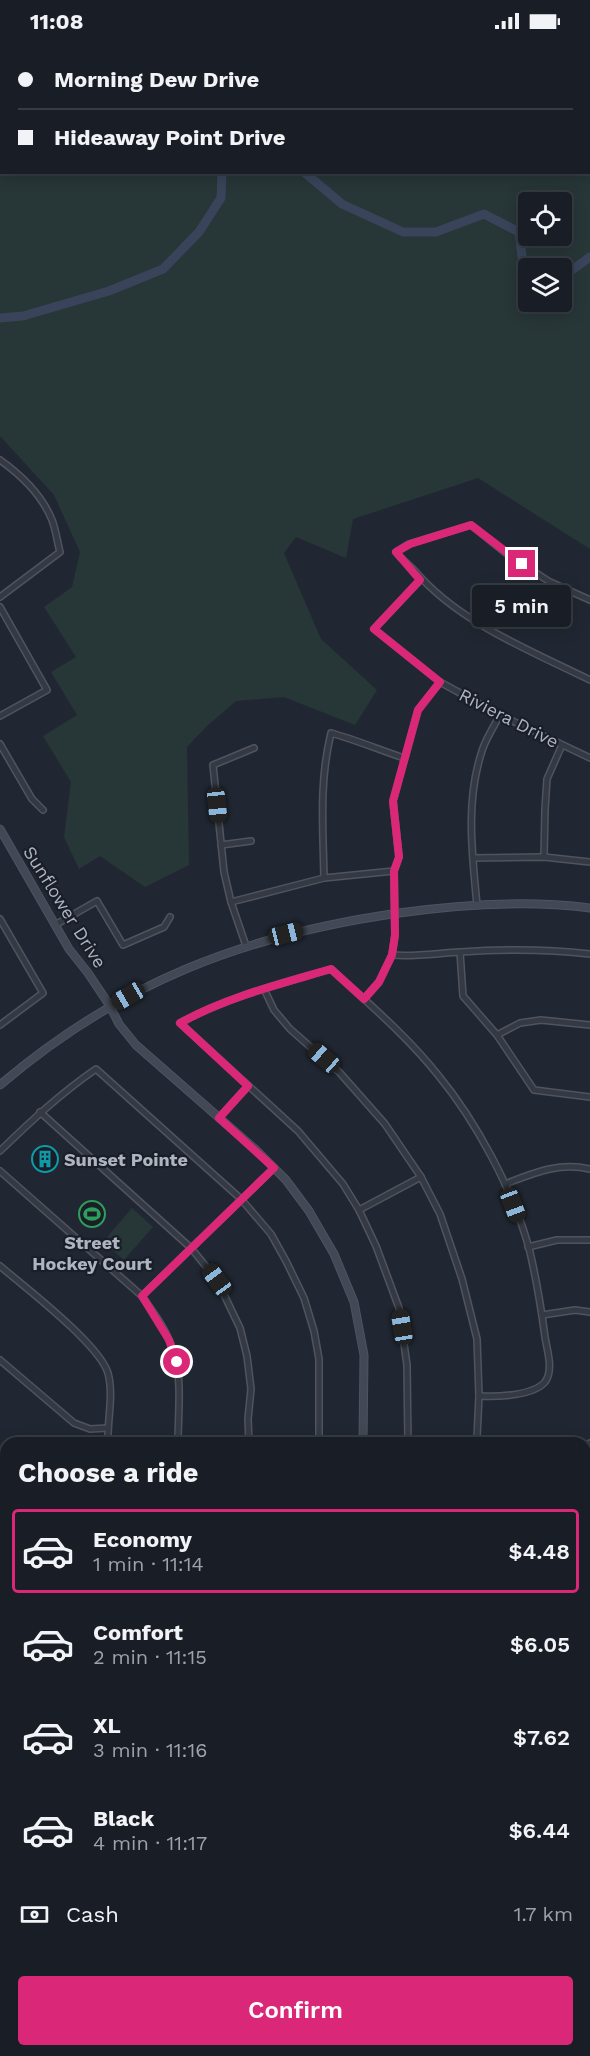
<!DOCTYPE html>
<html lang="en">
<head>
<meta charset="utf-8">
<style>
	:root { --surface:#191d26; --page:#22262e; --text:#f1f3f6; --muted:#9fa2a7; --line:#373b43; --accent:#db2777 }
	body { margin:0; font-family:"Work Sans",sans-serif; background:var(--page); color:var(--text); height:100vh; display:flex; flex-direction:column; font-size:22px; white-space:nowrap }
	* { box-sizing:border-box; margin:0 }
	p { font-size:20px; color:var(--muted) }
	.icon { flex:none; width:33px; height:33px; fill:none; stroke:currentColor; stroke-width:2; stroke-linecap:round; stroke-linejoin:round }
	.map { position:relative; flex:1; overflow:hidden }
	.details { position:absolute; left:0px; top:1395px; width:591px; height:620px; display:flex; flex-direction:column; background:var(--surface); border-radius:18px 18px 0 0; box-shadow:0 3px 15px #0003,0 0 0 2px var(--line) }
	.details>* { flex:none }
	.hud { position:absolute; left:0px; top:0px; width:591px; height:132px; box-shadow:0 3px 15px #0003,0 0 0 2px var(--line); display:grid; align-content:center; height:132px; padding:0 18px; background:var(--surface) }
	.buttons { position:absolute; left:518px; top:150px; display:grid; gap:12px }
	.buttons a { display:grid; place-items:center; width:54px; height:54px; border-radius:6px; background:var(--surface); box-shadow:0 3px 15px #0003,0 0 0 2px var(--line); font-size:30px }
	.end { position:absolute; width:27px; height:27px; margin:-14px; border:8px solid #db2777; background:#fff; box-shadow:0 0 0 3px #fff }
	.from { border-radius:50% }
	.bubble { position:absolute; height:42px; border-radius:6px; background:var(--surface); box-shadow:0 3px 15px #0003,0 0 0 2px var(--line); font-size:20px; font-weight:600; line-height:42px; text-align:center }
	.car { position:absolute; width:18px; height:36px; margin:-18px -9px; border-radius:8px; box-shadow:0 0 4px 2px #0007; background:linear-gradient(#222 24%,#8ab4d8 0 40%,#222 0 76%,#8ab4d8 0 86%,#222 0) }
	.hud b { display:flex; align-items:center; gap:21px; height:57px; font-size:22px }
	.hud b+b { border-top:2px solid var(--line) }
	.hud i { width:15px; height:15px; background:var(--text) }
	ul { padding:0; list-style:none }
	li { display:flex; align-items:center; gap:18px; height:84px; margin:0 12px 9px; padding:0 6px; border:3px solid transparent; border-radius:6px }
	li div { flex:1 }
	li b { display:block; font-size:22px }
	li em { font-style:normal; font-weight:600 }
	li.on { border-color:var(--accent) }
	li>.icon { width:54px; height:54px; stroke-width:1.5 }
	h2 { padding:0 18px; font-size:27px; line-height:72px }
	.pay { display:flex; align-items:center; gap:15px; height:66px; padding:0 18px; font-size:22px }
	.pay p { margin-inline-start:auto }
	.primary-button { display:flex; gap:12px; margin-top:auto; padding:12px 18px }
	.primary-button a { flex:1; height:69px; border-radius:6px; background:var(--accent); color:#fff; font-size:24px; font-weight:600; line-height:69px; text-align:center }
	.status { display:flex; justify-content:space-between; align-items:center; height:42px; padding:0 30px; background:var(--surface); direction:ltr }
	.status svg { height:16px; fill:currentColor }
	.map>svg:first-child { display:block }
</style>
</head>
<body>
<div class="status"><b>11:08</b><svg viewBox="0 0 49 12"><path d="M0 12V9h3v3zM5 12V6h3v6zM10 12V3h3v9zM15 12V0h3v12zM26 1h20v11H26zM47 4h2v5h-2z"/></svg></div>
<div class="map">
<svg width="590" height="2014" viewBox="0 0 590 2014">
	<rect width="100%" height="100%" fill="#212732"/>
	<g fill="#273637" fill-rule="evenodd">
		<polygon points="5,0 493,0 495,1 7,2"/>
		<path d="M 589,1 L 590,1 L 590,507 L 478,436 L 353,477 L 346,516 L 296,495 L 284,511 L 321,597 L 377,648 L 355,683 L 284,655 L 236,659 L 207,684 L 187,705 L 189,823 L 145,845 L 100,814 L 79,827 L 64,795 L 71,740 L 43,694 L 77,673 L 51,630 L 76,615 L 44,565 L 72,545 L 80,510 L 54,453 L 0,394 L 0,31 L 1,31 L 2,130 L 590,130 ZM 528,160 L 561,160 L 561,194 L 528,194 ZM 561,226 L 561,260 L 528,260 L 528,226 Z"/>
		<polygon points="132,1166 153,1185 124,1218 103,1200"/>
		<polygon points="585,1608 590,1612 590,1727 585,1723"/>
	</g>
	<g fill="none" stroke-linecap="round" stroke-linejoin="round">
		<polyline stroke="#39445a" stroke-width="1.5" points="0,1613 6,1607"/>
		<g stroke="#39445a" stroke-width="9">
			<polyline points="304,130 342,162 403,190 436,190 484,172 519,190 523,222 528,232"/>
			<polyline points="561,236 590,215"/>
			<polyline points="0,276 23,274 109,249 163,227 199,190 221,156 222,130"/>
		</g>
		<defs>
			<g id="street">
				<path d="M 0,418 C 21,433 42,453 52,478 C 56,488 57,499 60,510 L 0,555"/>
				<polyline points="420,538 374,587 440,640 500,673 590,716"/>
				<path d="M 590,558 L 550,540 L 508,513 L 471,483 L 409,502 L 396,510 C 402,518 408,522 415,529 C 458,580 531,609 590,638"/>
				<polyline points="0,565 47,648 0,674"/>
				<polyline points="0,702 32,757 43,768"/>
				<polyline points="221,803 251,799"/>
				<polyline points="544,815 545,767 547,737 562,703"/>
				<polyline points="473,816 544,815 590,820"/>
				<path d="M 324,836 C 323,785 319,740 331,691 C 356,698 380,708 404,716"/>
				<polyline points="231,860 324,836 394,829"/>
				<path d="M 477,863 C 472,811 465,757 483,706 C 487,695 494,684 500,673"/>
				<polyline points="0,877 43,951 0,983"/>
				<polyline points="55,883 97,859 123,903 164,885 170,875"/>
				<polyline points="246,904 231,860 224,830 213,723 254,706"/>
				<polyline points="460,910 463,954 497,993 534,1048 590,1055"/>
				<path d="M 392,913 C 416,915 438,911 461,910 C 504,907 547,907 590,912"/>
				<polyline points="264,947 274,968 290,987 340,1031 385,1082 421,1135 440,1172 462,1237 477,1297 479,1354 477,1395 479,1401"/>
				<polyline points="364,957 379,940 392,913 395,893 394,829 399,815 393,759 418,668 440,640"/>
				<polyline points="497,993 520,981 541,978 590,983"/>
				<polyline points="40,1070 191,1206 217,1238 240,1286 247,1314 251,1347 248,1377 249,1401"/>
				<polyline points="219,1076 248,1044"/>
				<path d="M 0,1109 C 31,1079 61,1051 96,1027 L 241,1157 L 271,1192 L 286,1219 L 304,1256 L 314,1289 L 319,1317 L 319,1401"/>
				<path d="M 0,1129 L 142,1254 C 151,1268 163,1282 169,1298 C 184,1331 178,1366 178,1401"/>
				<path d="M 505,1142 C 534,1131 558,1120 590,1127"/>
				<polyline points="359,1168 421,1135"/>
				<polyline points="528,1205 557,1198 590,1198"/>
				<path d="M 0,1224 C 26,1246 99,1302 108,1331 C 114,1353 107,1379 108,1401"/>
				<polyline points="142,1254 274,1126"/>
				<polyline points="542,1273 575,1268 590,1270"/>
				<polyline points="0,1318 74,1381 90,1387 108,1386"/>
				<path d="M 408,1401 L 407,1323 L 399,1266 L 376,1204 L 359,1168 L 343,1142 L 298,1089 L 180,981 C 227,955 280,942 331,927 C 368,961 407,994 438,1033 C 476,1079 513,1148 529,1206 C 536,1235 541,1265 545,1295 C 547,1308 554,1328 545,1340 C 533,1354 496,1355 479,1354"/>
				<polyline points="585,1404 590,1401"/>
				<polyline points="0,1412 6,1417"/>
				<polyline points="0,1467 6,1460"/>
				<polyline points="585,1474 590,1476"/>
				<polyline points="585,1553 590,1555"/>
				<polyline points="0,1653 6,1650"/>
				<polyline points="0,1732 6,1737"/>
				<polyline points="585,1777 590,1781"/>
				<polyline points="0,1824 6,1830"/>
				<polyline points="585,1870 590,1874"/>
				<polyline points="585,1899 590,1894"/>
				<polyline points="116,2008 134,2014"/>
				<polyline points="34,2014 34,2008"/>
			</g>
			<g id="secondary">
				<polyline points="0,787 69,907 88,931 110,964 119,982 136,1003 256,1108 286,1138 309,1169 334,1212 354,1260 364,1313 363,1401"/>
				<path d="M 0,1043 C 121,940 244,893 399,871 C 463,862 526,858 590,866"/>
				<polyline points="0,1567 6,1572"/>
				<polyline points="0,1581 6,1586"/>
				<polyline points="585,1603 590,1607"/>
			</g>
			<g id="primary">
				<polyline points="0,1933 6,1932"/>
				<polyline points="0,1949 6,1948"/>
				<polyline points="585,1970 590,1965"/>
				<polyline points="585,1995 590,1990"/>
				<polyline points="220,2008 229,2014"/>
				<polyline points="250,2008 257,2014"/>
				<polyline points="545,2014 550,2008"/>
				<polyline points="568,2014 573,2008"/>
			</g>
		</defs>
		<use href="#street" stroke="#4f545e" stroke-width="8"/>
		<use href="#secondary" stroke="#4f545e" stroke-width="9"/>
		<use href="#primary" stroke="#3e424d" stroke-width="10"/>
		<use href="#street" stroke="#343943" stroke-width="5"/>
		<use href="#secondary" stroke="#434856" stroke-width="7"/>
		<use href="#primary" stroke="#525863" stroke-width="8"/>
	</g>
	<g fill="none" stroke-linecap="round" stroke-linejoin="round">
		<path stroke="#db2777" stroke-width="8" d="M 177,1320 L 169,1298 L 142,1254 L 274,1126 L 219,1076 L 248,1044 L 180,981 C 227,955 280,942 331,927 L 364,957 L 379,940 L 392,913 L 395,893 L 394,829 L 399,815 L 393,759 L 418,668 L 440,640 L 374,587 L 420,538 L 396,510 L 410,502 L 471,483 L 522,522"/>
	</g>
	<defs>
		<symbol id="building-ring" viewBox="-11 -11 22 22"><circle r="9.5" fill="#1a1e28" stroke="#0f9aa8" stroke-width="1.5"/><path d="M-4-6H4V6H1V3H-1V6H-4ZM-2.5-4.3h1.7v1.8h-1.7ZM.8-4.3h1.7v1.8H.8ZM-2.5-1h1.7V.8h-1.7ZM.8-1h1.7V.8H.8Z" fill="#0f9aa8"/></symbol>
		<symbol id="stadium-ring" viewBox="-11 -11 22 22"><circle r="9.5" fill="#1a1e28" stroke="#2e9e5b" stroke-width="1.5"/><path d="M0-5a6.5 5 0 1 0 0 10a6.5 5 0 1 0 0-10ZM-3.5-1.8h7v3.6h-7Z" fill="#2e9e5b"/></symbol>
	</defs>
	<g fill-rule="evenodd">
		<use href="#building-ring" x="30" y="1102" width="30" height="30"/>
		<use href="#stadium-ring" x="77" y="1157" width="30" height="30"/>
	</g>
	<g text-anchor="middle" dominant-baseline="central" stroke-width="4.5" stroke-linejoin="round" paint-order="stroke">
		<g font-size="18" fill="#aeb4c0" stroke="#1a1e28">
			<text transform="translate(509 676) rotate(27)">Riviera Drive</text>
			<text transform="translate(65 865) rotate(58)">Sunflower Drive</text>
		</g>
		<g font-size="18" font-weight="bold" fill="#aeb4c0" stroke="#1a1e28" text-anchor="start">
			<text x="64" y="1117">Sunset Pointe</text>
			<text x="92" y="1200" text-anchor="middle">Street<tspan x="92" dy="21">Hockey Court</tspan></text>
		</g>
	</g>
</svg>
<div class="buttons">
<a><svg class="icon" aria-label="locate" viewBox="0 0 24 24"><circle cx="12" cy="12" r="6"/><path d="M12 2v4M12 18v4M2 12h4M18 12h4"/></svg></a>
<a><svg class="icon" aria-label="layers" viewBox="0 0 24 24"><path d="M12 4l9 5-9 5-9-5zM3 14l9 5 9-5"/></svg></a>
</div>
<i class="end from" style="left:177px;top:1320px"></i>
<i class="end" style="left:522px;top:522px"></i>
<div class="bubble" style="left:472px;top:543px;width:99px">5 min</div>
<i class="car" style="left:217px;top:763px;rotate:174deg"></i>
<i class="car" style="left:286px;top:892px;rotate:76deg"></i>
<i class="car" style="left:128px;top:954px;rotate:240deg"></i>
<i class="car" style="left:324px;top:1016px;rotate:311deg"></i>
<i class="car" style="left:513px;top:1163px;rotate:159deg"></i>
<i class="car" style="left:217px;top:1238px;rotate:324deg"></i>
<i class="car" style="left:402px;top:1285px;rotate:351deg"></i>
<div class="hud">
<b><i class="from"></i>Morning Dew Drive</b>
<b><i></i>Hideaway Point Drive</b>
</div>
<section class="details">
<h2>Choose a ride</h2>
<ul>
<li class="on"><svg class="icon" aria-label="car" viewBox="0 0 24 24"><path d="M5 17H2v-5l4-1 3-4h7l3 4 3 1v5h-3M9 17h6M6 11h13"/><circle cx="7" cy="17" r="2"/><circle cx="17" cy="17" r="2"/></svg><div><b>Economy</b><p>1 min · 11:14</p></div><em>$4.48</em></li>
<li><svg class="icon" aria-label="car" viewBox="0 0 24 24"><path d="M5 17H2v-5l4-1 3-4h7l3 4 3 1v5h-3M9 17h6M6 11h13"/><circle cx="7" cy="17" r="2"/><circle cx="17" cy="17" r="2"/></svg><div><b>Comfort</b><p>2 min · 11:15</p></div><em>$6.05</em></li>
<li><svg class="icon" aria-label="car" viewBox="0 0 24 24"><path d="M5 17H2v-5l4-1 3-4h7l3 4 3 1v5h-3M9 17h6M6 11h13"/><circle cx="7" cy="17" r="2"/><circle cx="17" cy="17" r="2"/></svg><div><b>XL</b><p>3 min · 11:16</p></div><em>$7.62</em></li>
<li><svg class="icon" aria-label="car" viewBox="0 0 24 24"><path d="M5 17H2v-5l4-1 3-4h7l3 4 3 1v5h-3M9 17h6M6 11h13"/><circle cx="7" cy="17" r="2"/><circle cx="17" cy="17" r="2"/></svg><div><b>Black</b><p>4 min · 11:17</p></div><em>$6.44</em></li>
</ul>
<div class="pay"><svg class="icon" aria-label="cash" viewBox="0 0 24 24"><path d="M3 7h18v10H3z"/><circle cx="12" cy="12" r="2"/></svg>Cash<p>1.7 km</p></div>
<div class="primary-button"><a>Confirm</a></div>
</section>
</div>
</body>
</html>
